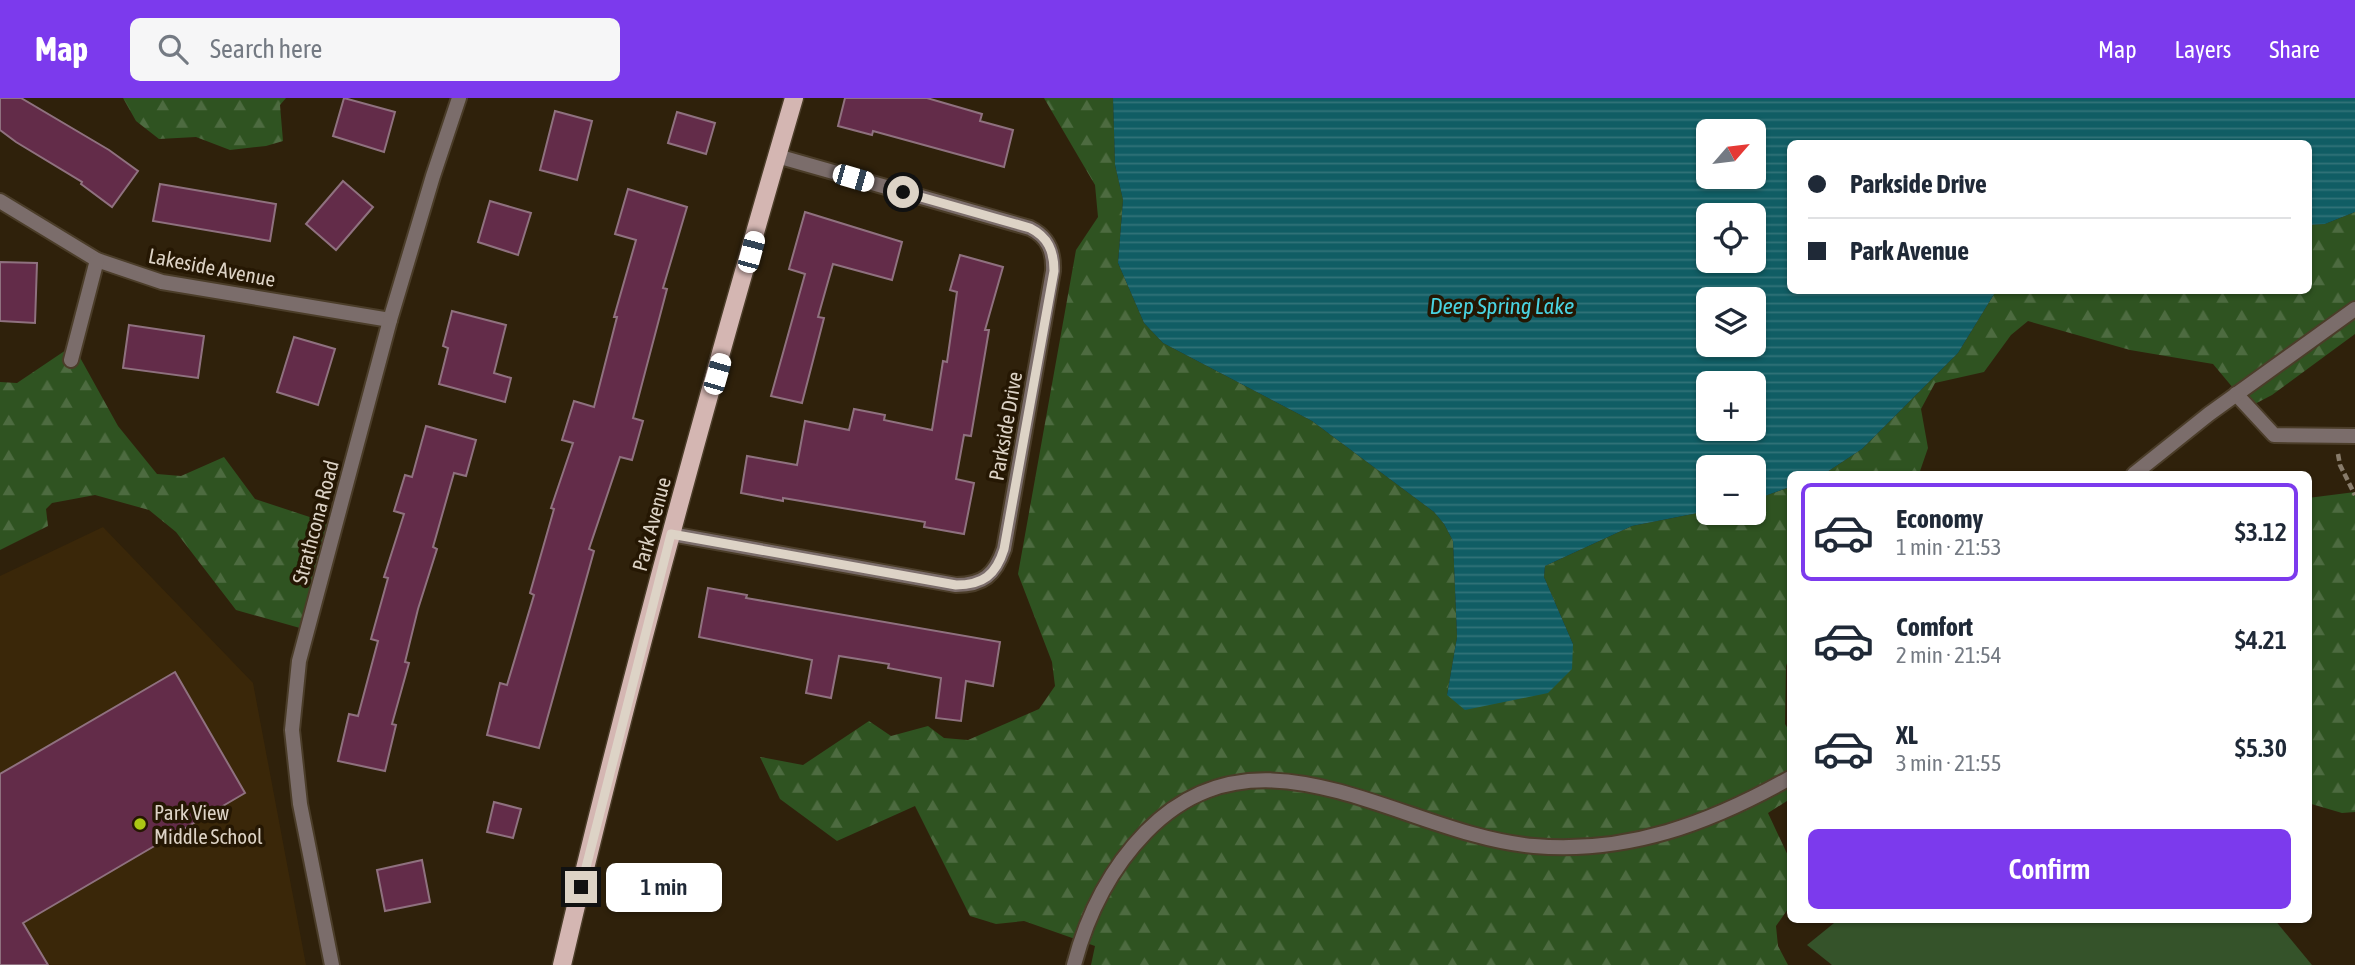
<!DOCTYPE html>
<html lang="en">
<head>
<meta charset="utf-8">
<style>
	:root { --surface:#fff; --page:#f6f6f7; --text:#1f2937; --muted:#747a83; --line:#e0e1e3; --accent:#7c3aed }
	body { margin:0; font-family:"Asap Condensed",sans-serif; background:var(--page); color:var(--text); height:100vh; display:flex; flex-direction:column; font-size:26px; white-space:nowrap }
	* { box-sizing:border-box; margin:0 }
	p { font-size:23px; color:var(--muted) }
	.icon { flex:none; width:38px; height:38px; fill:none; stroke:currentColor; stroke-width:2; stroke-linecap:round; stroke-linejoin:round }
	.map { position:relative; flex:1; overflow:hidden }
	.panel { position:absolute; left:1787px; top:373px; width:525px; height:452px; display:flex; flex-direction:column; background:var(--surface); border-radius:10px; box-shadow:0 2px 5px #0004 }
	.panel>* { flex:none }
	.hud { position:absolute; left:1787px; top:42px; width:525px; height:154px; border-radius:10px; box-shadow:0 2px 5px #0004; display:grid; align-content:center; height:154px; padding:0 21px; background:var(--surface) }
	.needle { width:46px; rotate:62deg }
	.controls { position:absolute; left:1696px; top:21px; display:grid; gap:14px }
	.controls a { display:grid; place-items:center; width:70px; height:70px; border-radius:10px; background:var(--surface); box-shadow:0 2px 5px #0004; font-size:35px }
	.end { position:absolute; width:32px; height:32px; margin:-16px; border:9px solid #ddd3c6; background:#111; box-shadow:0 0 0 4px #111 }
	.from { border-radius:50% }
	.bubble { position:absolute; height:49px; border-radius:10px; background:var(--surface); box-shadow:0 2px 5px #0004; font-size:23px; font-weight:600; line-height:49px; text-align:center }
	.car { position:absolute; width:21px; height:42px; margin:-21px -10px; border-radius:9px; box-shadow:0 0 5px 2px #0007; background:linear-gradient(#fff 24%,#345 0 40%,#fff 0 76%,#345 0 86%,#fff 0) }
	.hud b { display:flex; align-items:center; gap:24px; height:66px; font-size:26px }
	.hud b+b { border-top:2px solid var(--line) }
	.hud i { width:18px; height:18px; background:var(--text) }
	ul { padding:12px 0 0; list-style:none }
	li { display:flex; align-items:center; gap:21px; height:98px; margin:0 14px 10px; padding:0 7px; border:4px solid transparent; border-radius:10px }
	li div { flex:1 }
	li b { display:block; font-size:26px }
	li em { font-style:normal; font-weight:600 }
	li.active { border-color:var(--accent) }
	li>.icon { width:63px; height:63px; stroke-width:1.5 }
	.action { display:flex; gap:14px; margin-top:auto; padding:14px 21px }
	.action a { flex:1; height:80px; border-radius:10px; background:var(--accent); color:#fff; font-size:28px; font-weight:600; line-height:80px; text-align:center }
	header { display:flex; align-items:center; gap:42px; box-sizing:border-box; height:98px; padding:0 35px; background:var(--accent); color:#fff }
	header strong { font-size:33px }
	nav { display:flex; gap:38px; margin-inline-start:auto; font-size:24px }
	.search { width:490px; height:63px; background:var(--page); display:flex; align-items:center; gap:18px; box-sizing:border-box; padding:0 24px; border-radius:10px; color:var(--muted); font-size:26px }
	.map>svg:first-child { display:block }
</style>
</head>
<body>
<header>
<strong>Map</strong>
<div class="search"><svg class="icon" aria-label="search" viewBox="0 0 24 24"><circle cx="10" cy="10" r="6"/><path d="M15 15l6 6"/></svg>Search here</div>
<nav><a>Map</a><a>Layers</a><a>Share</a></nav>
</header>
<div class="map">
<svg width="2355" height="867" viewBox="0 0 2355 867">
	<defs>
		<pattern id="forest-firs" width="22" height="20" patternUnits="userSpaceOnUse" patternTransform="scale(1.75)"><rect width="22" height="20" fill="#2f5321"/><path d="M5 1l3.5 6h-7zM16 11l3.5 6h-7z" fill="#4d6b40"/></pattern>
		<pattern id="water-rules" width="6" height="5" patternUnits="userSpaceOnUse" patternTransform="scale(1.75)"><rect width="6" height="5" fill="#105d64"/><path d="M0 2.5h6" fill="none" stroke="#327379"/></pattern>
	</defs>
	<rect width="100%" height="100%" fill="#2f210b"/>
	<polygon fill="#3a2709" points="103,429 253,585 306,867 0,867 0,478"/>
	<g fill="url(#forest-firs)">
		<polygon points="123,0 286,0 280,7 283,43 266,48 230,52 196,39 159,41 136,23"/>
		<polygon points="1044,0 1113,0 1115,67 1123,102 1118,165 1144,225 1163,245 1312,323 1434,414 1444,426 1453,443 1457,539 1447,597 1573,546 1544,479 1545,468 1632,428 1708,413 1754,415 1754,402 1790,389 1790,556 1786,568 1785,626 1790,634 1790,701 1768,715 1790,762 1790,808 1776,828 1778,848 1788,867 1091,867 1095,848 1024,823 996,826 970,818 915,708 837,743 780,701 760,659 803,667 869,623 891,638 928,628 944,640 968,642 1039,611 1055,588 1052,564 1018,476 1076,152 1098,119 1095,87"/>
		<polygon points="2355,114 2355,236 2272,297 2249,309 2213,266 2130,252 2028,223 2011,237 1984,274 1935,285 1921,311 1928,350 1919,376 1824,376 1862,351 1958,255 1996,193 2308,192 2308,127 2325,126"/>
		<polygon points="72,245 118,328 157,376 181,378 224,359 255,401 337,428 307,532 236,512 176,434 149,412 95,397 52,405 46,411 48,428 0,452 0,284 17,285 66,252"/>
		<polygon points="2355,394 2355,714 2342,715 2308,705 2308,400"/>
	</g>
	<polygon fill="#35532a" points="1839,821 2274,821 2312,867 1832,867 1807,847"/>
	<path fill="url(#water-rules)" fill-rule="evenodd" d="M 1113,0 L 2355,0 L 2355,114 L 2325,126 L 2308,127 L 2308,46 L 1790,46 L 1790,192 L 1996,193 L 1958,255 L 1862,351 L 1824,376 L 1790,376 L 1790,389 L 1754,402 L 1754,369 L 1708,369 L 1708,413 L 1632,428 L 1545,468 L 1544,479 L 1573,546 L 1572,571 L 1548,595 L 1465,612 L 1447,597 L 1457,539 L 1453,443 L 1444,426 L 1434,414 L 1312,323 L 1163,245 L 1144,225 L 1118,165 L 1123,102 L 1115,67 ZM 1708,33 L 1754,33 L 1754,79 L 1708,79 ZM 1708,117 L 1754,117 L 1754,163 L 1708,163 ZM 1708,201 L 1754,201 L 1754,247 L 1708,247 ZM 1708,285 L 1754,285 L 1754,331 L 1708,331 Z"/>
	<g fill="#632c49" stroke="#8f717f" stroke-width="2">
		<polygon points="0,0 21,0 109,52 138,73 112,109 81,86 82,84 16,44 0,32"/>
		<polygon points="344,0 395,14 384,54 333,38"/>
		<polygon points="845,0 927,0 982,16 980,23 1013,32 1004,69 873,33 872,37 838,28"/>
		<polygon points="555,13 592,23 577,82 540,72"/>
		<polygon points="677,14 715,25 706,56 668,45"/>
		<polygon points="343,83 373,109 336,152 306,126"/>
		<polygon points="160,86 276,106 270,143 153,123"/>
		<polygon points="628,91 687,109 663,190 667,191 633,320 643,323 632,362 620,359 589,451 594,453 539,650 487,637 500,585 507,587 534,497 530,495 554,411 551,410 573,345 562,342 574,303 594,309 617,219 614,219 636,142 615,136"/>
		<polygon points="490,103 531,115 518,157 478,144"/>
		<polygon points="805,114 902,144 892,182 833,166 818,219 824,220 802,305 771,298 805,176 789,171"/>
		<polygon points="960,157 1003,169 985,232 989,232 971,338 964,337 956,381 974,385 964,436 924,429 925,424 783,400 783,403 741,395 747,358 797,367 805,323 849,332 854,311 885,317 884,322 932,332 943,263 947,264 957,194 950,192"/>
		<polygon points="0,164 37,165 35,225 0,223"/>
		<polygon points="452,213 506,227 494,275 511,280 505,304 439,286 448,250 443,248"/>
		<polygon points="129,227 204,238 198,280 123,270"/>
		<polygon points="294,239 335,251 318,307 277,294"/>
		<polygon points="426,328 476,342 466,378 454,375 433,449 437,451 418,511 405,564 409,565 392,626 396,627 385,673 338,663 349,616 358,618 378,543 371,541 388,480 384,479 404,416 394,413 405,377 412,379"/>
		<polygon points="708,490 747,497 746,500 1000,544 993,588 966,583 961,623 936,620 941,580 888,570 889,566 839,558 831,600 806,595 812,562 699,539"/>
		<polygon points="175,574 245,695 23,825 48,867 0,867 0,676"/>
		<polygon points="494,704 521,711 513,740 487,734"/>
		<polygon points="422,762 430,804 385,813 377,772"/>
	</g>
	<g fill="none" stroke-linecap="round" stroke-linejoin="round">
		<defs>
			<polyline id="lane" points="2236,296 2274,337 2355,338"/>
			<g id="street">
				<polyline points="0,103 97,162 162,184 390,222"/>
				<polyline points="71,262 97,162"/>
				<polyline points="2134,376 2209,316 2355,211"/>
				<path d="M 671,436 L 956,487 C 983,487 995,477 1004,451 L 1053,173 C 1054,153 1048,139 1030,130 L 777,58"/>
				<polyline points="332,867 300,706 292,632 299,563 390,222 433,78 459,0"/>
				<path d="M 1074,867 C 1087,817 1110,771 1146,734 C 1262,615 1403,737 1534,748 C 1628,756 1710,725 1790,680"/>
			</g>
			<path id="primary" d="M 562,867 C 630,576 710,287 794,0"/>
		</defs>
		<use href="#lane" stroke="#4b3d29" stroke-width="18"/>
		<use href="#street" stroke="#4b3d29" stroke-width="18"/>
		<use href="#primary" stroke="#4b3d29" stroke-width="21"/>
		<polyline stroke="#887c6b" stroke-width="4.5" stroke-dasharray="7 3.5" stroke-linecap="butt" points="2338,356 2340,367 2355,397"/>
		<use href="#lane" stroke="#7b6d6b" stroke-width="14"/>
		<use href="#street" stroke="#7b6d6b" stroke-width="14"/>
		<use href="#primary" stroke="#d4b6b2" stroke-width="18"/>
	</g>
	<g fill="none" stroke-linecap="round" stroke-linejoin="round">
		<path stroke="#ddd3c6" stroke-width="9" d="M 581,789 L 671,436 L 956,487 C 983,487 996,477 1004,451 L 1054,173 C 1054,153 1048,139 1030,130 L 903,94"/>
	</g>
	<circle fill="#abc614" stroke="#251703" stroke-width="2.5" cx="140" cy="726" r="7"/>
	<g text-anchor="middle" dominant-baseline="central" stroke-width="7" stroke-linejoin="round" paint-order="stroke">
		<g font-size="21" fill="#ddd3c6" stroke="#251703">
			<text transform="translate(212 169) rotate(11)">Lakeside Avenue</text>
			<text transform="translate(1005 328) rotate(-80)">Parkside Drive</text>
			<text transform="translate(315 424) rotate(-75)">Strathcona Road</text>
			<text transform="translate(651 426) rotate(-75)">Park Avenue</text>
		</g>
		<g font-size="21" fill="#ddd3c6" stroke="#251703" text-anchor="start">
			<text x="154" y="714">Park View<tspan x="154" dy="24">Middle School</tspan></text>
		</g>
		<g font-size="23" font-style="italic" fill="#49d3e1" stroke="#251703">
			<text x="1502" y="208">Deep Spring Lake</text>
		</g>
	</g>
</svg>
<div class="controls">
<a><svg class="needle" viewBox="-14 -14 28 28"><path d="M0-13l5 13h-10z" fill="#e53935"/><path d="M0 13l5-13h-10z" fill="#747a83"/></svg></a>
<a><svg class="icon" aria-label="locate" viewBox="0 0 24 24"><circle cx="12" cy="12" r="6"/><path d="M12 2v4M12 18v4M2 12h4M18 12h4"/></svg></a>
<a><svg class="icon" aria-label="layers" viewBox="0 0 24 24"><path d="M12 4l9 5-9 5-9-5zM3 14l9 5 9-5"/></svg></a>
<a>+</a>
<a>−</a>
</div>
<i class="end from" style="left:903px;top:94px"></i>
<i class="end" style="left:581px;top:789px"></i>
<div class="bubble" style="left:606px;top:765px;width:116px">1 min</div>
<i class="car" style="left:853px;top:80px;rotate:106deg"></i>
<i class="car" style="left:751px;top:154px;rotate:15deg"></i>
<i class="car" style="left:717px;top:276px;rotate:16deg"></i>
<div class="hud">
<b><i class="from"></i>Parkside Drive</b>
<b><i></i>Park Avenue</b>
</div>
<section class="panel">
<ul>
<li class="active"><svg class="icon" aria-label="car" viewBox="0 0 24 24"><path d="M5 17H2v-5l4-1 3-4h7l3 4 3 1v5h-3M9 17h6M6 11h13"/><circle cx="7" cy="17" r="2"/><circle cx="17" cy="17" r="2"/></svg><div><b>Economy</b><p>1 min · 21:53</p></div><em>$3.12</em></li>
<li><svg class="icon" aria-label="car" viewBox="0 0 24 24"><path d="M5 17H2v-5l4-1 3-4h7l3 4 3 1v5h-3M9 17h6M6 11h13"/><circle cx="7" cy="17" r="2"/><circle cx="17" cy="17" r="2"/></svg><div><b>Comfort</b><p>2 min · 21:54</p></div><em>$4.21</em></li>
<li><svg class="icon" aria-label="car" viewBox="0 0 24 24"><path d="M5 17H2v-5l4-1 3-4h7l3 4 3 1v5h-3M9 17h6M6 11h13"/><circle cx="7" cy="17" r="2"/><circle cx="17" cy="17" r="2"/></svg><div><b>XL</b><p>3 min · 21:55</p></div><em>$5.30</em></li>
</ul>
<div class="action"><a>Confirm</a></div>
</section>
</div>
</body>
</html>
